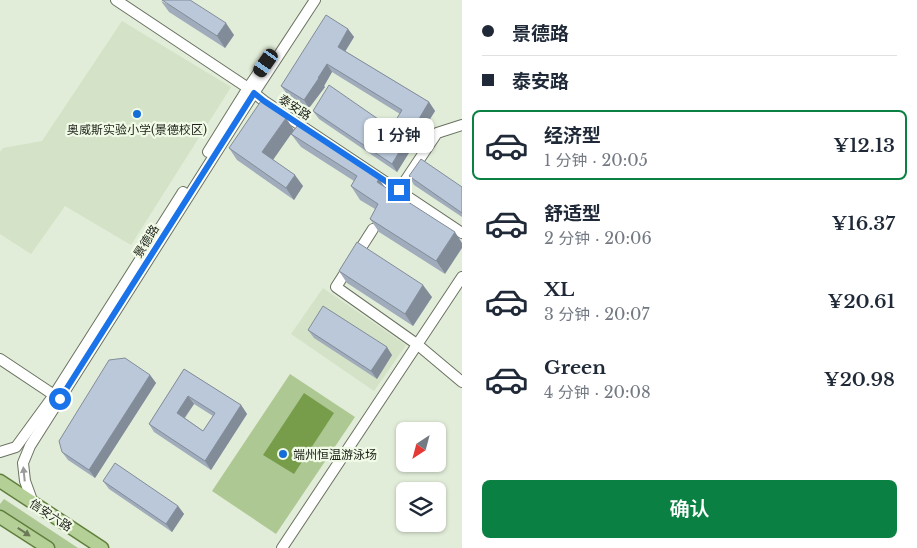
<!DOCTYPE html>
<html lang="zh">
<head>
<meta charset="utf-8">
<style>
	:root { --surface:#fff; --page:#f6f6f7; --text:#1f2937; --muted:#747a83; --line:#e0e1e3; --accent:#0b8043 }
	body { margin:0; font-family:"Libre Baskerville","Noto Sans SC",serif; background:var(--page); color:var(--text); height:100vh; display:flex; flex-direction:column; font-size:19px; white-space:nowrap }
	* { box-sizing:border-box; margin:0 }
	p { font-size:16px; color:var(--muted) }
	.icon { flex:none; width:28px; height:28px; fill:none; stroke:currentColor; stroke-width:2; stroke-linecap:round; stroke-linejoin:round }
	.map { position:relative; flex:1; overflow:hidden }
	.panel { display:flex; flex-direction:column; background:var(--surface); width:455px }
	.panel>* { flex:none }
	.top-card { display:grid; align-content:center; height:110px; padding:0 20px; background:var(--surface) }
	.needle { width:32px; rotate:216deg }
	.tools { position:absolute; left:396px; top:422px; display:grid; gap:10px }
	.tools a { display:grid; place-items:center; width:50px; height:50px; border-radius:8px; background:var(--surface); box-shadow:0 1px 4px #0004; font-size:25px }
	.end { position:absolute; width:22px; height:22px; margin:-11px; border:6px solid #1a73e8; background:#fff; box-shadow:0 0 0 2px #fff }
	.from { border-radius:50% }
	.bubble { position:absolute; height:35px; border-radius:8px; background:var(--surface); box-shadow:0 1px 4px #0004; font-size:16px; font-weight:600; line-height:35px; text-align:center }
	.car { position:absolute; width:15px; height:30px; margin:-15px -8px; border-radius:6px; box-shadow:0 0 4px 1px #0007; background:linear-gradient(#222 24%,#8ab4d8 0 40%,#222 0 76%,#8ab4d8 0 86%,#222 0) }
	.top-card b { display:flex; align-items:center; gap:18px; height:48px; font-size:19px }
	.top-card b+b { border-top:1px solid var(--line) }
	.top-card i { width:12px; height:12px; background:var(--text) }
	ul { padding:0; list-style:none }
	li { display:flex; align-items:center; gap:15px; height:70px; margin:0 10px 8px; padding:0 10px; border:2px solid transparent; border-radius:8px }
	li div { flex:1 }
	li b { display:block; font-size:19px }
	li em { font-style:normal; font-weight:600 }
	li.current { border-color:var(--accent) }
	li>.icon { width:45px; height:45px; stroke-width:1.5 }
	.cta { display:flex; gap:10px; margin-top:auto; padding:10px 20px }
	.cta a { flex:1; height:58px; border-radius:8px; background:var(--accent); color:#fff; font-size:20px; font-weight:600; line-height:58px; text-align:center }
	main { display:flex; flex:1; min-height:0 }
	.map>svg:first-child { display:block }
</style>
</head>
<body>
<main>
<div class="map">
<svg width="462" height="548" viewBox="0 0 462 548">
	<rect width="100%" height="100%" fill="#e2edd9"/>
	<g fill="#d4e2c7">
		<polygon points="122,21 231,87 131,245 65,206 31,254 0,234 0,152 3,148 42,141"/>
		<polygon points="323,288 406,345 374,391 291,334"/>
	</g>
	<g fill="#aec894">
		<polygon points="290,374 355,417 276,534 212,491"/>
		<polygon points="4,499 78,548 55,548 0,511 0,504"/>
	</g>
	<polygon fill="#779d4b" points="304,393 334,413 294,474 263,455"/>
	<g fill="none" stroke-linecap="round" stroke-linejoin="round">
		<defs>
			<g id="minor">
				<polyline points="116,0 248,88 264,101 462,233"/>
				<polyline points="208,152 248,88 265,63"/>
				<polyline points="399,190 437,133 462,125"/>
				<polyline points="373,229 336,287 418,345 462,382"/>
				<polyline points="0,359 54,395"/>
				<polyline points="0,452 16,447 54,395 183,192"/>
				<polyline points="33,503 25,481 23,463 30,446 254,93 315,0"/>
				<polyline points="282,548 462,277"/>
			</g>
			<g id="major">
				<polyline points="0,481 102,548"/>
				<polyline points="0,517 48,548"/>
			</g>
		</defs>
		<use href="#minor" stroke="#6a7361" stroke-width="12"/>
		<use href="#major" stroke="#607f3d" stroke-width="15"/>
		<use href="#minor" stroke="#fff" stroke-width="10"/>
		<use href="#major" stroke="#b5d096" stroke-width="12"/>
	</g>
	<g fill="#a0acbb" fill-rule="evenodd">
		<polygon points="161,1 234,35 225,48 169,12"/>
		<polygon points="348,29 354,37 345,51 429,102 435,111 397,172 319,119 313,111 391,128 400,114 332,72 324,86 325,87 309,108 287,94 281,86"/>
		<polygon points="294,130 379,179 445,274 379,232 370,219 375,209 360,200 351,186 354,181 301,147 291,134 292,132 273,160 303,186 294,200 237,160 229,148"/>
		<polygon points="409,176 462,187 462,217 414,185"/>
		<polygon points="339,271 432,297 413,326 347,283"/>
		<polygon points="308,330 392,355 377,379 314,338"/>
		<path d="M 184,369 L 241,405 L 247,414 L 211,470 L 154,432 L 149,424 ZM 194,404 L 213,416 L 203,431 L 185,418 Z"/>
		<polygon points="150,375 156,383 95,478 68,460 62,452"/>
		<polygon points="103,481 178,506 184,514 172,532 109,489"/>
	</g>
	<g fill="#828c99">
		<polygon points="226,23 234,35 225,48 217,36"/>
		<polygon points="348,29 354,37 343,55 338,47"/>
		<polygon points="327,64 332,72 324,86 325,87 309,108 304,100"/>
		<polygon points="429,102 435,111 397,172 392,164"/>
		<polygon points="286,118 294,130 270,164 262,152"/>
		<polygon points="295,175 303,186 294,200 286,188"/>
		<polygon points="379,179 388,192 377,182"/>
		<polygon points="455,232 462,243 462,248 445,274 436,261"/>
		<polygon points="423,285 432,297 413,326 405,314"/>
		<polygon points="387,347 392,355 377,379 371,371"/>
		<polygon points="150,375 156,383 95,478 89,470"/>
		<polygon points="188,396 194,404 182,421 177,413"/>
		<polygon points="241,405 247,414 211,470 205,461"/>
		<polygon points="178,506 184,514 172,532 166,524"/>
	</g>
	<g fill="#bac8da" stroke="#828c99" fill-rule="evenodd">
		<polygon points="162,0 190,0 226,23 217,36"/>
		<polygon points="326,15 348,29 338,47 429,102 392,164 313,111 329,85 391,128 402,110 327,64 318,78 319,78 304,100 281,86"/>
		<polygon points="261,101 286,118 262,152 295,175 286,188 229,148"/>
		<polygon points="298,125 379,179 377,182 455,232 436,261 370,219 378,204 351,186 357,176 291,134"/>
		<polygon points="421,159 462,187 462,213 409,176"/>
		<polygon points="357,242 423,285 405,314 339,271"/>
		<polygon points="323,306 387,347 371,371 308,330"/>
		<polygon points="125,358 150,375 89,470 62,452 59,441 109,360"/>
		<path d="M 184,369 L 241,405 L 205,461 L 149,424 ZM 188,396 L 215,413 L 203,431 L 177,413 Z"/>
		<polygon points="115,463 178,506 166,524 103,481"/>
	</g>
	<defs><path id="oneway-solid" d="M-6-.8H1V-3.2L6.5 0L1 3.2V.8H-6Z" transform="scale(1.25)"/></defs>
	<use fill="#9a9b98" href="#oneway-solid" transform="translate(24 474) rotate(-96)"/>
	<use fill="#6a7858" href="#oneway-solid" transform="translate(24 532) rotate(33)"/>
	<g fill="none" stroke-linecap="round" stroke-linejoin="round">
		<polyline stroke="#1a73e8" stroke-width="6" points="60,399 254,93 264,101 399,190"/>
	</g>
	<g fill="#156dd7" stroke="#f0fae6" stroke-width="2">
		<circle cx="137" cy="114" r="5"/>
		<circle cx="283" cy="454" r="5"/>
	</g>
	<g text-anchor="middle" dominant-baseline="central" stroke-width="4.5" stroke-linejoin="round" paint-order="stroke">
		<g font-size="12" fill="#1e211a" stroke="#f0fae6">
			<text transform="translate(295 107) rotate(33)">泰安路</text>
			<text transform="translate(146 241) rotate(-58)">景德路</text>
			<text transform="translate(51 515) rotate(33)">信安六路</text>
		</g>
		<g font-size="12" fill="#1e211a" stroke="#f0fae6">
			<text x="137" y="129">奥威斯实验小学(景德校区)</text>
			<text x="293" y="454" text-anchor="start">端州恒温游泳场</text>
		</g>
	</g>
</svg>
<div class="tools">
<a><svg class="needle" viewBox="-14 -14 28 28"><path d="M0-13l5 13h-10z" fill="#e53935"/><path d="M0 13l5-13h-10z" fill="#747a83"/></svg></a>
<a><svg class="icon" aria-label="layers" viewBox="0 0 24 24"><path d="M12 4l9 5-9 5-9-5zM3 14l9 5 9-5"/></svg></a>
</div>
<i class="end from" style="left:60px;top:399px"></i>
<i class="end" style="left:399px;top:190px"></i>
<div class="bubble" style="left:364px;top:118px;width:70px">1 分钟</div>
<i class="car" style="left:266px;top:63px;rotate:215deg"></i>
</div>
<section class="panel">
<div class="top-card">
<b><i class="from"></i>景德路</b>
<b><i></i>泰安路</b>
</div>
<ul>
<li class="current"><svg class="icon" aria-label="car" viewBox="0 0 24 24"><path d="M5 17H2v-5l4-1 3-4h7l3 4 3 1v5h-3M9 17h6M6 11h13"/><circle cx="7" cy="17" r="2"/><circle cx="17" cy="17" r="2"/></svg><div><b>经济型</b><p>1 分钟 · 20:05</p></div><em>¥12.13</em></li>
<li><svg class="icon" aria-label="car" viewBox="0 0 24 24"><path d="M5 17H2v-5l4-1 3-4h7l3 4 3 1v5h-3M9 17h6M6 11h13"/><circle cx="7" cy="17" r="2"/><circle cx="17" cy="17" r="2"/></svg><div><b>舒适型</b><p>2 分钟 · 20:06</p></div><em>¥16.37</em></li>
<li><svg class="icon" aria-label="car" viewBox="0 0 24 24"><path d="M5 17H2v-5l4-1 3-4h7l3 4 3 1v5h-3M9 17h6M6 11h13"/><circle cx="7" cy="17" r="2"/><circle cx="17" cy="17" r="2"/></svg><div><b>XL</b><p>3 分钟 · 20:07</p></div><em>¥20.61</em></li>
<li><svg class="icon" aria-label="car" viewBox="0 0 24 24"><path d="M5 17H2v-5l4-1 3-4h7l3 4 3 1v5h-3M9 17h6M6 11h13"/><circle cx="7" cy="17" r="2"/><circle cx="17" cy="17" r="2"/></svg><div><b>Green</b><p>4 分钟 · 20:08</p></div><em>¥20.98</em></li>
</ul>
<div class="cta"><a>确认</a></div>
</section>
</main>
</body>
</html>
